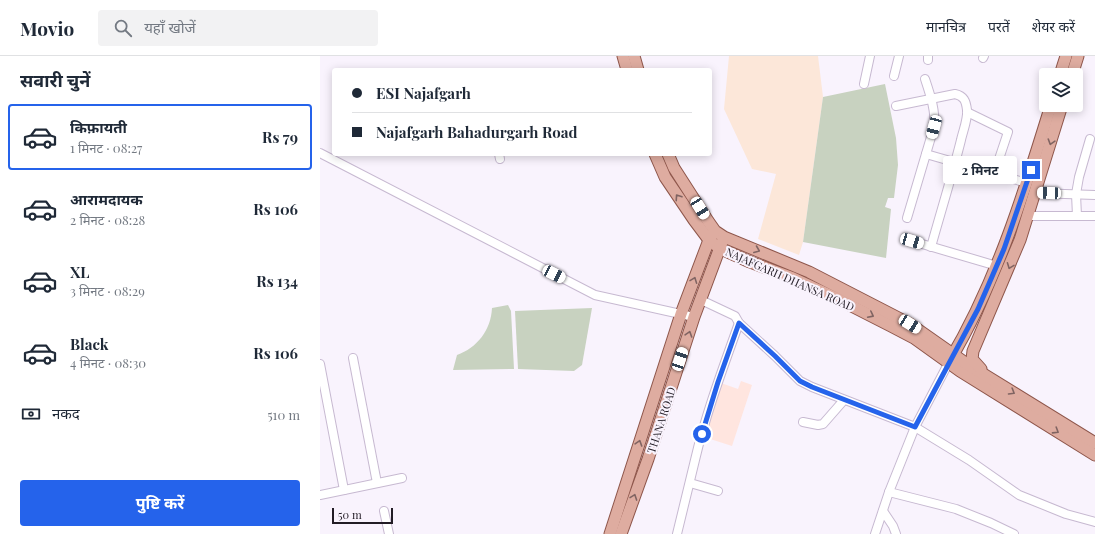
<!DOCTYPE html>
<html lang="hi">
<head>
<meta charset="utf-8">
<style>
	:root { --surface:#fff; --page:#f2f2f3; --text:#1f2937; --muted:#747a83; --line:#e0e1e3; --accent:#2563eb }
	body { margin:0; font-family:"Playfair Display","Noto Sans Devanagari",serif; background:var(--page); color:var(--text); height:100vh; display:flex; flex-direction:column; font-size:15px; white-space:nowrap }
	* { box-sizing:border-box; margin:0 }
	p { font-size:13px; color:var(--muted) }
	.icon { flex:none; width:22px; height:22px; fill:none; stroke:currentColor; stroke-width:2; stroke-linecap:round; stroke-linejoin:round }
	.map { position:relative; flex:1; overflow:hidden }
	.sheet { display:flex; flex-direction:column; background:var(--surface); width:320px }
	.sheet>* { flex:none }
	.top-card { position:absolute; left:12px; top:12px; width:380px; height:88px; border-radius:4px; box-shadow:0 2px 10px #0003; display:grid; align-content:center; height:88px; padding:0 20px; background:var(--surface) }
	.buttons { position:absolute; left:719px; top:12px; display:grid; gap:8px }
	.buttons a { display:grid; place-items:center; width:44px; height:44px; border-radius:4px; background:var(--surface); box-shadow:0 2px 10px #0003; font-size:20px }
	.scale { position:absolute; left:12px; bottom:10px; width:61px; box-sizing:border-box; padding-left:4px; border:2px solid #221c25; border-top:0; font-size:11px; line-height:14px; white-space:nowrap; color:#221c25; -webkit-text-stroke:3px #f9f3fd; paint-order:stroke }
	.end { position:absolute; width:18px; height:18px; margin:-9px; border:5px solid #2563eb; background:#fff; box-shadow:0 0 0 2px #fff }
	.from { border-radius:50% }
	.bubble { position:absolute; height:28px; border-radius:4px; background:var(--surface); box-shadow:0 2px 10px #0003; font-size:13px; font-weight:700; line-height:28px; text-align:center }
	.car { position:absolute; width:12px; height:24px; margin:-12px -6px; border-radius:5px; box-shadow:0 0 3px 1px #0007; background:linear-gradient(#fff 24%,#345 0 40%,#fff 0 76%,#345 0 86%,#fff 0) }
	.top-card b { display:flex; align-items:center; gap:14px; height:38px; font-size:15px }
	.top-card b+b { border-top:1px solid var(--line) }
	.top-card i { width:10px; height:10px; background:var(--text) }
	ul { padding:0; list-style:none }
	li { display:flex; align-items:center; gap:12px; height:66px; margin:0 8px 6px; padding:0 12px; border:2px solid transparent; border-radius:4px }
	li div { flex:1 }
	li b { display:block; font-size:15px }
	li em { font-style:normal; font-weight:700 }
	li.selected { border-color:var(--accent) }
	li>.icon { width:36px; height:36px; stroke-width:1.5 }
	h2 { padding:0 20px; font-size:18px; line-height:48px }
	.pay { display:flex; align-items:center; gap:10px; height:44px; padding:0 20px; font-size:15px }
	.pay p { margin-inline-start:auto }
	.button { display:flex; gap:8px; margin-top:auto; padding:8px 20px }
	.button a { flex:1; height:46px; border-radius:4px; background:var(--accent); color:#fff; font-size:16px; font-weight:700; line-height:46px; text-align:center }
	header { display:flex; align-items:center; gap:24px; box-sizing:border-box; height:56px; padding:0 20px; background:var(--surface); border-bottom:1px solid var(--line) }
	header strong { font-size:19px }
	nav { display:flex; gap:22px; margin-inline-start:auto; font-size:14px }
	.search { width:280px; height:36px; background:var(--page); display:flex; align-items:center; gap:10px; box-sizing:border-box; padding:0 14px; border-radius:4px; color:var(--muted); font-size:15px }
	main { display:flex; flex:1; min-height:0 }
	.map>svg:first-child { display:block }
</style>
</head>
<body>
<header>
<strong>Movio</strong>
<div class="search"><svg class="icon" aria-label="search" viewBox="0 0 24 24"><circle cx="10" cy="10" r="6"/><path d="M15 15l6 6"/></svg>यहाँ खोजें</div>
<nav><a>मानचित्र</a><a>परतें</a><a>शेयर करें</a></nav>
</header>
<main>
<section class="sheet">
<h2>सवारी चुनें</h2>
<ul>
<li class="selected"><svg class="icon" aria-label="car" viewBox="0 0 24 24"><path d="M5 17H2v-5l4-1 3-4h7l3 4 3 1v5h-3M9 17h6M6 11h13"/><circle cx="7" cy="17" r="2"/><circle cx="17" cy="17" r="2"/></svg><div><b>किफ़ायती</b><p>1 मिनट · 08:27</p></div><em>Rs 79</em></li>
<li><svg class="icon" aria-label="car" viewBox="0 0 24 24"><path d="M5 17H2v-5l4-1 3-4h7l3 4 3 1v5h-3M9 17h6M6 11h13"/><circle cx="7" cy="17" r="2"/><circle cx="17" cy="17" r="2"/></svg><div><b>आरामदायक</b><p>2 मिनट · 08:28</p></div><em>Rs 106</em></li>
<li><svg class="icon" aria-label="car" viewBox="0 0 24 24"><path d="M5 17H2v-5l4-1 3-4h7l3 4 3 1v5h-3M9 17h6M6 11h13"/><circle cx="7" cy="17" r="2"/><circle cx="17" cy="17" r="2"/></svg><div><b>XL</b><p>3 मिनट · 08:29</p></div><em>Rs 134</em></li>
<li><svg class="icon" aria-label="car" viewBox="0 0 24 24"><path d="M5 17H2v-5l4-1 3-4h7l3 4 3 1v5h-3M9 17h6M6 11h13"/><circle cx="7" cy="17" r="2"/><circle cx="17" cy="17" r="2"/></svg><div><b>Black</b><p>4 मिनट · 08:30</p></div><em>Rs 106</em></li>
</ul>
<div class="pay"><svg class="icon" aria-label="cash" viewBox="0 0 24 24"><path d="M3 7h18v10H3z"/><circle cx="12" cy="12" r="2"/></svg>नकद<p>510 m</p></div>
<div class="button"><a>पुष्टि करें</a></div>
</section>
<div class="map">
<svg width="775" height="478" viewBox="0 0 775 478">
	<rect width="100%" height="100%" fill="#f9f3fd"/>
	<polygon fill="#fce7d9" points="409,0 498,0 503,41 483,186 479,199 438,183 456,118 432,113 404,53"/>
	<polygon fill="#ffe5df" points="421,325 432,329 412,390 384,381 401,327 418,333"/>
	<g fill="#c8d2c0">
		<polygon points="565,28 576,82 578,109 574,142 568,142 565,151 571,153 566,202 483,186 503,41"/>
		<path d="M 188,249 L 191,255 L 194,313 L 133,314 L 137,299 C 157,292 171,274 172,252 Z"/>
		<polygon points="272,252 262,309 254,315 198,313 195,255"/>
	</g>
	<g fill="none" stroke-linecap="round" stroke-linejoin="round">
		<defs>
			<g id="minor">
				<polyline points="663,2 664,0"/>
				<polyline points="608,4 608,0"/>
				<polyline points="574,20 579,0"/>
				<polyline points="544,28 550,0"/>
				<path d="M 576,50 L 635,38 C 644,40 646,45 647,54 C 648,63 643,75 641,84 C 632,120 621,155 611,191"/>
				<polyline points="647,56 688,76 674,118"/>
				<polyline points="0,97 275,239 374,261"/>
				<polyline points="179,98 180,103"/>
				<polyline points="606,98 707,127"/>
				<polyline points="715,137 775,139"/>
				<polyline points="707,160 775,160"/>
				<polyline points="757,160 756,138 759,121 770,83"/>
				<path d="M 587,162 L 614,71 C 616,55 610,38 605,23"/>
				<polyline points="592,185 677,210"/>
				<polyline points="381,244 415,260 419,267 455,300 480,325 492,331 595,371 649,404 699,439 746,458 775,466"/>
				<polyline points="33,302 57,427"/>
				<polyline points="0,308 24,434"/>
				<polyline points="483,366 498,369 503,368 524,344"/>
				<polyline points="370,427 398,435"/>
				<polyline points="569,436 636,453 671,467 694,478"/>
				<polyline points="0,439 82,422"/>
				<polyline points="64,455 69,478"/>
				<polyline points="563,455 573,470 576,478"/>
				<path d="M 357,478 C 363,453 369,429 375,404 C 386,357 403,312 419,267"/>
				<polyline points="555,478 569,436 595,371 629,306"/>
			</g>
			<g id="major">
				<polyline points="303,0 307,14"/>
				<polyline points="314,0 318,14"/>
				<polyline points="740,19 746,0"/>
				<polyline points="752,19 758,0"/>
				<polyline points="335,98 345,121 374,164 389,184 399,192 430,206 473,222 514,241 571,270 594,282 640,315 775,399"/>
				<polyline points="348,98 354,112 388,165 395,175 404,181 489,216 590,268 647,308 775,387"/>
				<path d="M 630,304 C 677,225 704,137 731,49"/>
				<polyline points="661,313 652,303 653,295 700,184 742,49"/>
				<polyline points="290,478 361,258 389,184 393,178"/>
				<polyline points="301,478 328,403 374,261 402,186"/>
			</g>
		</defs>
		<use href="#minor" stroke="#c7b9d1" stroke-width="10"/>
		<use href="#major" stroke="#8e564b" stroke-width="13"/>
		<use href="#minor" stroke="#fff" stroke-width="8"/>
		<use href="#major" stroke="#deaca0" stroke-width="11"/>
	</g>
	<defs><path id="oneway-chevron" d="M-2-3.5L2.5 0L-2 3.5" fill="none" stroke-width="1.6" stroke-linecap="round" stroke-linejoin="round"/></defs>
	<g stroke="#806462">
		<use href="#oneway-chevron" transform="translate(731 86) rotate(107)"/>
		<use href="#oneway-chevron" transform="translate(358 141) rotate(-124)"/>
		<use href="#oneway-chevron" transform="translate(437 194) rotate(22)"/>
		<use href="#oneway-chevron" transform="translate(690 210) rotate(111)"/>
		<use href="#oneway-chevron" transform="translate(374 224) rotate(-69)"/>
		<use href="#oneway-chevron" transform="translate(551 259) rotate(27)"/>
		<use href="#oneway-chevron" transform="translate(369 278) rotate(-72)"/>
		<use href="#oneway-chevron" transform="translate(692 336) rotate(31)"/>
		<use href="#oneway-chevron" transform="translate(736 375) rotate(32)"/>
		<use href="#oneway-chevron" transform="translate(319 387) rotate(-72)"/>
		<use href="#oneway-chevron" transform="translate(314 441) rotate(-70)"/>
	</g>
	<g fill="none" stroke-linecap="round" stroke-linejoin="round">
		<polyline stroke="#2563eb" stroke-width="5" points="382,378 398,326 419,267 455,300 480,325 492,331 595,371 658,253 684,193 711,114"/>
	</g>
	<g text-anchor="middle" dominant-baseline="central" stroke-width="4" stroke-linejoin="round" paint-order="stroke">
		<g font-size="11" fill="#221c25" stroke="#f9f3fd">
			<text transform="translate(470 223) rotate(24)">NAJAFGARH DHANSA ROAD</text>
			<text transform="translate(341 364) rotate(-72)">THANA ROAD</text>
		</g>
	</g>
</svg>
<div class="buttons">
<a><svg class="icon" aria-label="layers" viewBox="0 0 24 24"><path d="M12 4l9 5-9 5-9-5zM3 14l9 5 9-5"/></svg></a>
</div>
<div class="scale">50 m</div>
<i class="end from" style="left:382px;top:378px"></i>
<i class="end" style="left:711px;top:114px"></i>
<div class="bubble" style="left:623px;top:100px;width:74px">2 मिनट</div>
<i class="car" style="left:614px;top:71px;rotate:195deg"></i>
<i class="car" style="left:729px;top:137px;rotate:272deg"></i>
<i class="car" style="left:380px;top:152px;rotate:148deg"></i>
<i class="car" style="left:592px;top:185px;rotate:106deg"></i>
<i class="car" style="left:234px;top:218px;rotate:117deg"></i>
<i class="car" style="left:590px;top:268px;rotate:122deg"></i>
<i class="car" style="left:360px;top:303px;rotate:18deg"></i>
<div class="top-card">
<b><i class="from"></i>ESI Najafgarh</b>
<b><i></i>Najafgarh Bahadurgarh Road</b>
</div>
</div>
</main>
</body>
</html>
